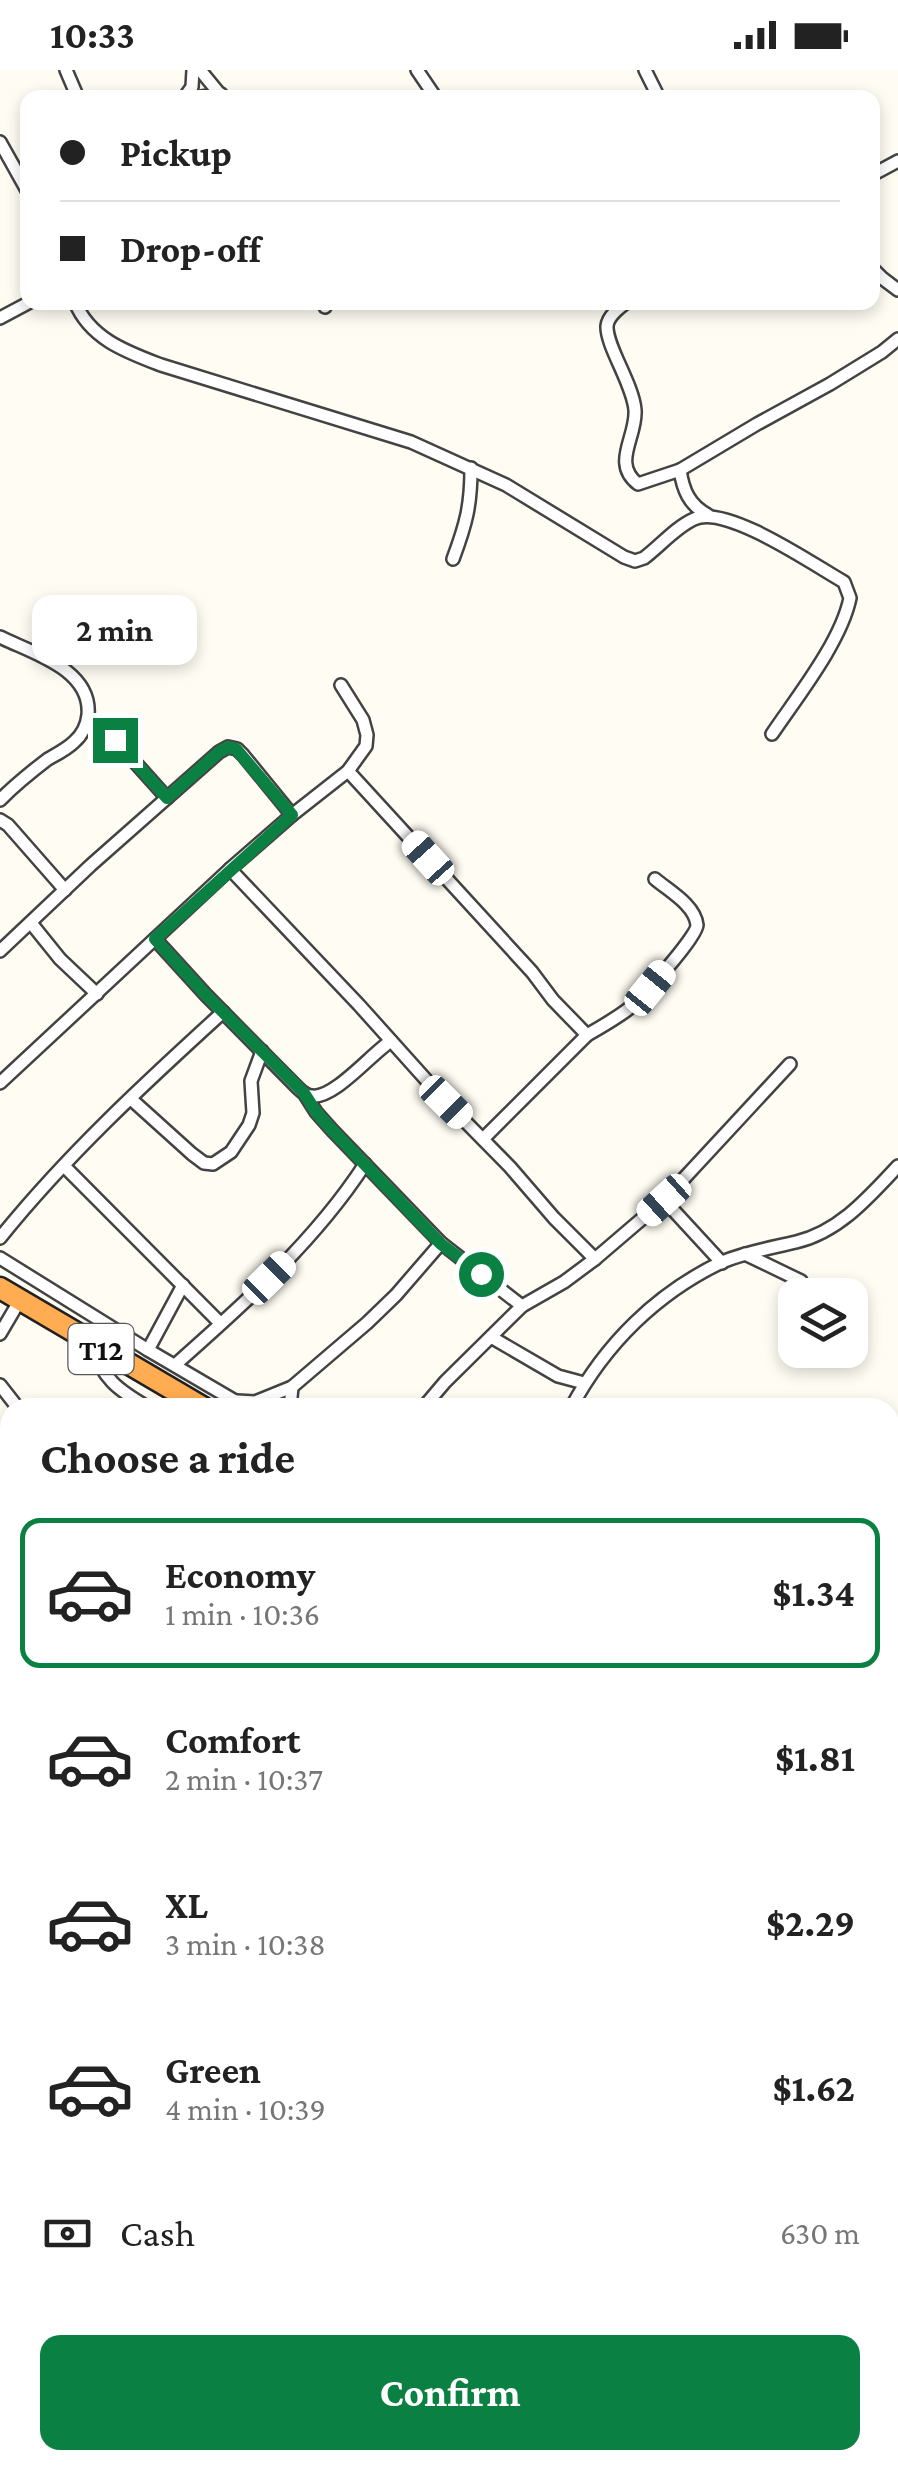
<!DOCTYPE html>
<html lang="en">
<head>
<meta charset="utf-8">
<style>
	:root { --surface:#fff; --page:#f2f2f2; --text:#222; --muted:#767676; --line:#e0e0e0; --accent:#0b8043 }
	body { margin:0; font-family:"Crimson Pro",serif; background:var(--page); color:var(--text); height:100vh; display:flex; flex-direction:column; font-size:38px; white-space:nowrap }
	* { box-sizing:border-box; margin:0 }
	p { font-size:32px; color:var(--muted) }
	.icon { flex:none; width:55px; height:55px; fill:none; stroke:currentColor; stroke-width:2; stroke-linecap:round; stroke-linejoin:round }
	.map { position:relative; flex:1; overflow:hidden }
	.sheet { position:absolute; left:0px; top:1328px; width:900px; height:1072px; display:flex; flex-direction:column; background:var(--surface); border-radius:30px 30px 0 0; box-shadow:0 5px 15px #0003 }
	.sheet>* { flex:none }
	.banner { position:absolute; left:20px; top:20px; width:860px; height:220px; border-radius:20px; box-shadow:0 5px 15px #0003; display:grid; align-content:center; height:220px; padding:0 40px; background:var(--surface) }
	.fabs { position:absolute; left:778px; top:1208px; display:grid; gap:20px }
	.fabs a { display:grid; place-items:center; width:90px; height:90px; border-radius:20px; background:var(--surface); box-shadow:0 5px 15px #0003; font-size:50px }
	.end { position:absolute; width:45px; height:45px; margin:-22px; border:12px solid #0b8043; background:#fff; box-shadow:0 0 0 5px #fff }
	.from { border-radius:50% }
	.bubble { position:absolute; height:70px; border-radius:20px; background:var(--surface); box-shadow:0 5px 15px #0003; font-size:32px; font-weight:700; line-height:70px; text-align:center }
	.car { position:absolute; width:30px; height:60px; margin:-30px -15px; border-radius:12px; box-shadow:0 0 8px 2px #0007; background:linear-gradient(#fff 24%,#345 0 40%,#fff 0 76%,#345 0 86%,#fff 0) }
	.banner b { display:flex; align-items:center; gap:35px; height:95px; font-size:38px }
	.banner b+b { border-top:2px solid var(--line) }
	.banner i { width:25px; height:25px; background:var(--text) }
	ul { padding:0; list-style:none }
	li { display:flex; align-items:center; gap:30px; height:150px; margin:0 20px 15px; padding:0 20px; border:5px solid transparent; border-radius:20px }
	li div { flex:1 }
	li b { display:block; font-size:38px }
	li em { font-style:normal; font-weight:700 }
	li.selected { border-color:var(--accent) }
	li>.icon { width:90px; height:90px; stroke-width:1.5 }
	h2 { padding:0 40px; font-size:45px; line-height:120px }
	.pay { display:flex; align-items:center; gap:25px; height:110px; padding:0 40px; font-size:38px }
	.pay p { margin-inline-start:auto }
	.action { display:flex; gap:20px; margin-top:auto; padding:20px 40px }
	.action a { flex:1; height:115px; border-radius:20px; background:var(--accent); color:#fff; font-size:40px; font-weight:700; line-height:115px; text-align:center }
	.status { display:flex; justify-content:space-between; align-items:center; height:70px; padding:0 50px; background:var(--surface); direction:ltr }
	.status svg { height:28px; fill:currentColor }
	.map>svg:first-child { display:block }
</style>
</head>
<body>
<div class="status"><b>10:33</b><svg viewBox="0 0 49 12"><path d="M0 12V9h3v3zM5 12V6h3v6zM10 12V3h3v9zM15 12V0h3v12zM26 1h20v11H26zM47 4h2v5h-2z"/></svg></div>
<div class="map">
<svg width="898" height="2399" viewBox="0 0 898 2399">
	<rect width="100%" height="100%" fill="#fffdf3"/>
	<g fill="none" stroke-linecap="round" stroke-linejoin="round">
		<g stroke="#348cd8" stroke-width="2.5">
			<polyline points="890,1372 898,1366"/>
			<polyline points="0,1889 10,1883"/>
		</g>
		<defs>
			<g id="street">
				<polyline points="66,0 78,28"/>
				<polyline points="200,0 223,28"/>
				<polyline points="417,0 436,28"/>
				<polyline points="645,0 659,28"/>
				<polyline points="184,28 192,17 193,0"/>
				<polyline points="195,28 221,24"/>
				<polyline points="0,72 28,122"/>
				<polyline points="872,105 898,91"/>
				<polyline points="872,198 882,208 898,220"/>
				<path d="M 75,232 C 90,269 127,282 161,295 L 411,372 L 506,415 L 624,487 L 635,491 L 644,488 C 660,476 676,457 694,449 C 726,434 814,495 844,512 L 850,528 C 841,572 797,627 772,664"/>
				<polyline points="323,232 325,237"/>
				<path d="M 627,232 C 619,238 608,246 607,256 C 606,276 633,314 635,340 C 637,367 611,393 638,414 L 680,400 L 757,354 L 830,314 L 882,282 L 898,269"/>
				<polyline points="0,248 30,232"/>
				<path d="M 680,400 C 683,420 689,435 708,445"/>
				<path d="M 453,489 C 466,454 471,436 471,398"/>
				<path d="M 0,567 C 32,583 92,599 88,645 C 87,655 82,665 74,672 C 67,679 57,684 48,689 C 31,702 15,715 0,730"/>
				<polyline points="88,650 115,670 167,728"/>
				<polyline points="348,701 532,902 553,930 587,965 483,1069"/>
				<polyline points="0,750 8,755 65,820"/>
				<polyline points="230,799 359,935 446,1032 510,1097 554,1148 595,1189"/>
				<polyline points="31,853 60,889 97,924"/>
				<path d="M 155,869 L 206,925 L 298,1018 C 301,1021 307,1026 312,1026 C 334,1029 372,983 391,971"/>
				<polyline points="0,881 91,795 219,682 228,677 237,679 243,685 292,745"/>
				<path d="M 587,965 C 601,957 615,949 627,940 C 640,930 697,867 697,855 C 695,835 669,821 655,809"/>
				<polyline points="0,1013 230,799 292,745 348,701 366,676 367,665 363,650 341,615"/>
				<polyline points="304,1023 316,1042 332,1060 441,1173 522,1236"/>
				<polyline points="131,1029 192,1084 204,1093 213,1094 231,1082 249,1055 253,1043 251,1011 262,981"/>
				<polyline points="64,1096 220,1253"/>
				<polyline points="664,1130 722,1193"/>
				<path d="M 0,1168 C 66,1086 145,1013 223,942"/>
				<polyline points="745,1184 801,1211"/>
				<polyline points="0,1188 148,1280 247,1338"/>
				<polyline points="0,1264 20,1230"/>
				<polyline points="491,1267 558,1306 584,1313"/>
				<path d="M 91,1273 C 102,1309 118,1320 149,1338"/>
				<polyline points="148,1280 183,1215"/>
				<path d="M 175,1295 C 244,1234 315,1171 365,1094"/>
				<polyline points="0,1315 18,1338"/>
				<polyline points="237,1331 255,1332 292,1317 367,1253 396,1225 441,1173"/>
				<polyline points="290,1338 292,1317"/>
				<polyline points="423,1338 445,1312 522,1236 564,1212 595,1189 664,1130 790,994"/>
				<path d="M 571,1338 C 605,1274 657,1223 722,1192 C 746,1182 771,1178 796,1172 C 839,1162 869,1127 898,1096"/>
				<polyline points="0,1471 10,1481"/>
				<polyline points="0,1646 10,1655"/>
				<polyline points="0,1738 10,1729"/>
				<polyline points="4,2297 10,2304"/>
				<polyline points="240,2390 243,2399"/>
				<polyline points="585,2390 588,2399"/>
				<polyline points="0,2391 31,2394 58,2390"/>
			</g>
			<g id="highway">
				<polyline points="0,1218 204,1338"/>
				<polyline points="890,2031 898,2047"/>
			</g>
		</defs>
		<use href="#street" stroke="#434343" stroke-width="16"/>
		<use href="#highway" stroke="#212121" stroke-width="25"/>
		<use href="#street" stroke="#fff" stroke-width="11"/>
		<use href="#highway" stroke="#ffac52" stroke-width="20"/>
	</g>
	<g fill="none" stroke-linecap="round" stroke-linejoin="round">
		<polyline stroke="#0b8043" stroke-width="12" points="115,670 167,728 219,682 228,677 236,679 292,745 155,869 206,925 304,1023 316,1042 332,1060 441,1174 481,1204"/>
	</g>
	<g text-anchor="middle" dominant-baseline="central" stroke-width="10" stroke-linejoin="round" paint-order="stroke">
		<rect fill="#fff" stroke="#585858" stroke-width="2.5" x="68.5" y="1254" width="65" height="50" rx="8"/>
		<g font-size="30" font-weight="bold" fill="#101010">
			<text x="101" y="1279">T12</text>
		</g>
	</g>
</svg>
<div class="fabs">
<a><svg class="icon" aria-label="layers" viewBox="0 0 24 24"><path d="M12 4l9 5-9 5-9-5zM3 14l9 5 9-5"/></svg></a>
</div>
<i class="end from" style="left:481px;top:1204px"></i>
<i class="end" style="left:115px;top:670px"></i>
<div class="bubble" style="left:32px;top:525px;width:165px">2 min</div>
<i class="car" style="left:428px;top:788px;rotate:318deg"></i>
<i class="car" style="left:650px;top:918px;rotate:39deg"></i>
<i class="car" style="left:446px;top:1032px;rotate:135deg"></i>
<i class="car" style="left:664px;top:1130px;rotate:228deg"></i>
<i class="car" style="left:269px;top:1208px;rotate:45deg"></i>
<div class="banner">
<b><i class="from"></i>Pickup</b>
<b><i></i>Drop-off</b>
</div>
<section class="sheet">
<h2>Choose a ride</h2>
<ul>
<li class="selected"><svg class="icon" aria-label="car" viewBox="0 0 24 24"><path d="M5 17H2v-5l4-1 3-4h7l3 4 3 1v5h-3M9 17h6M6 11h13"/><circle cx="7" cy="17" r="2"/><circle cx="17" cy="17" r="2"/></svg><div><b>Economy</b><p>1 min · 10:36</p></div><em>$1.34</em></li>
<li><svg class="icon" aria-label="car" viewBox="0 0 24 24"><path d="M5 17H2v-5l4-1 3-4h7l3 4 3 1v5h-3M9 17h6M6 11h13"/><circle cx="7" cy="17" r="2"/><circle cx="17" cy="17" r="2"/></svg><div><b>Comfort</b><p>2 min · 10:37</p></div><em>$1.81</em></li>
<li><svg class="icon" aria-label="car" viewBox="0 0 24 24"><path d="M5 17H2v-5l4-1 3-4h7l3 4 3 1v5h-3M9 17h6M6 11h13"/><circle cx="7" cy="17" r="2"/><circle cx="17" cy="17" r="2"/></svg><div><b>XL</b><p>3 min · 10:38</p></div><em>$2.29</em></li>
<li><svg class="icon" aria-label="car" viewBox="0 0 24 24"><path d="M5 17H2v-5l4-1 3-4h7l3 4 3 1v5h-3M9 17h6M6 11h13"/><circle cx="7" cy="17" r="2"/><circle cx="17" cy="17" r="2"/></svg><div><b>Green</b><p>4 min · 10:39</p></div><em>$1.62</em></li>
</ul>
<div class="pay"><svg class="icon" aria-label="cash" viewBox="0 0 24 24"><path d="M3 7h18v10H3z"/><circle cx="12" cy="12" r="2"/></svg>Cash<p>630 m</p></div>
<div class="action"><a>Confirm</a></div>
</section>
</div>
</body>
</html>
